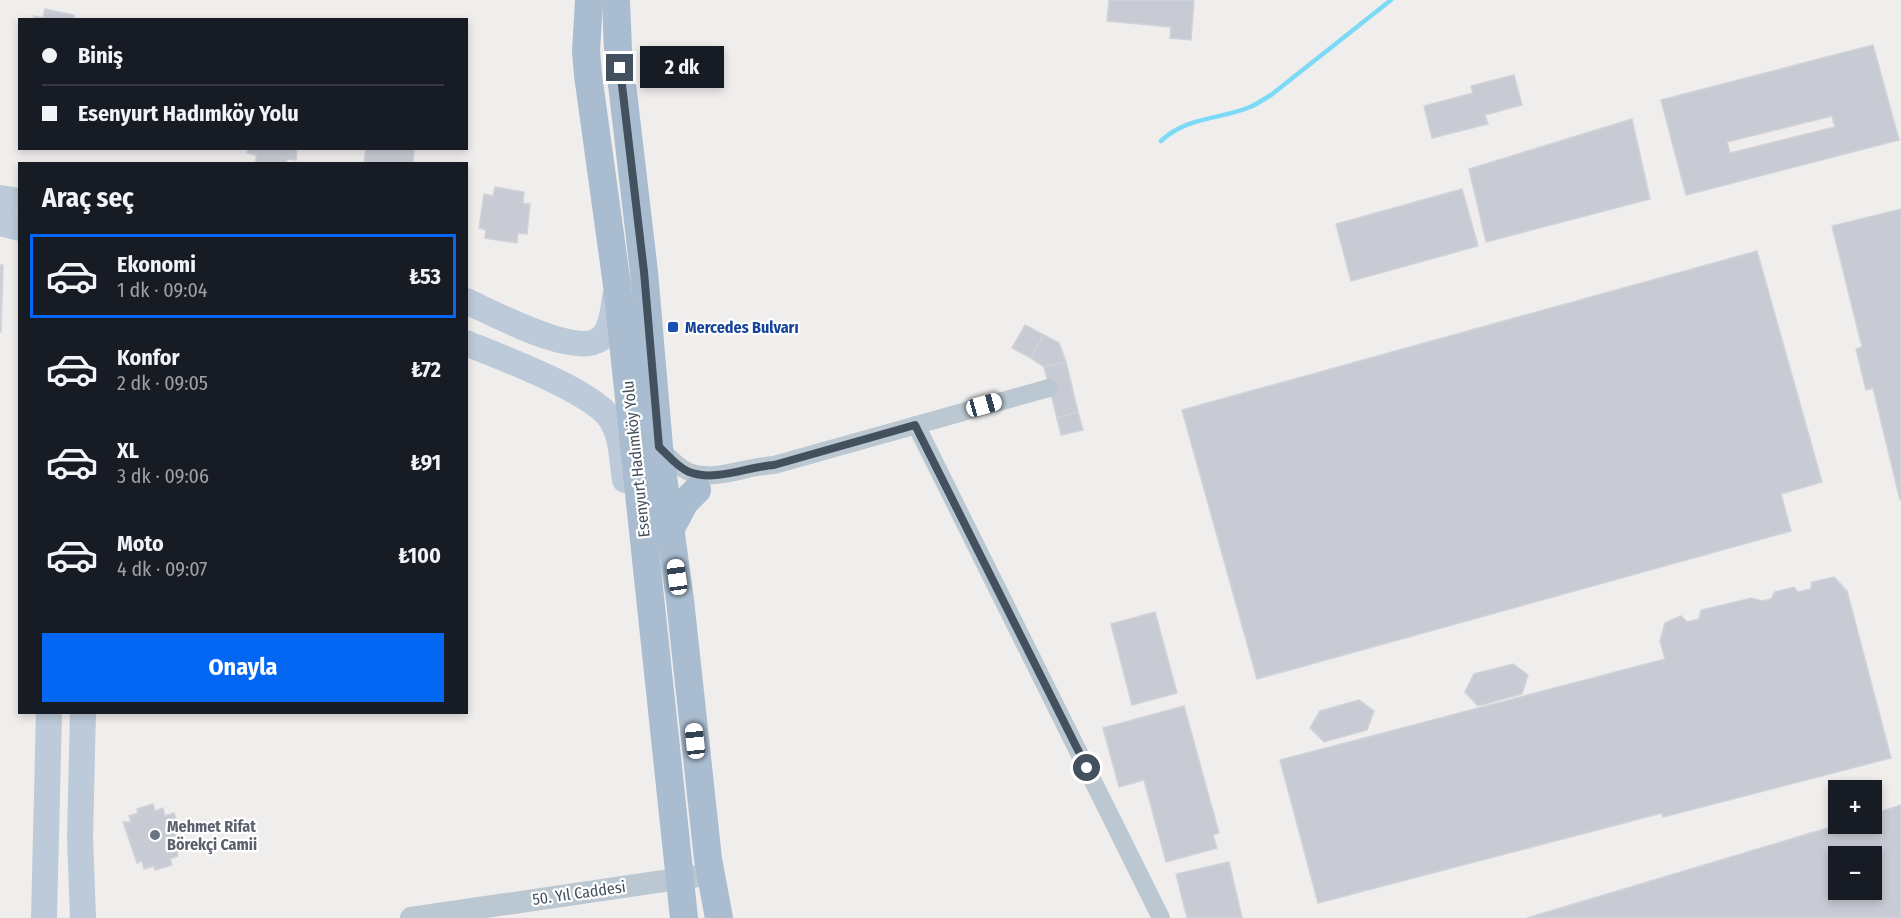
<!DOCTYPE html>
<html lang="tr">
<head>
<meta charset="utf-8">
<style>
	:root { --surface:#171b24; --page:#20242c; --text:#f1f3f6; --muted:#9ea1a6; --line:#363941; --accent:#0367f4 }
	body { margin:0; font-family:"Fira Sans Condensed",sans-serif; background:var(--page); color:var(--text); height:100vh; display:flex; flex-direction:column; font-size:22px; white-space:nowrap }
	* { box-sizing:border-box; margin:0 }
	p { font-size:20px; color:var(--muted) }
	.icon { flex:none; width:33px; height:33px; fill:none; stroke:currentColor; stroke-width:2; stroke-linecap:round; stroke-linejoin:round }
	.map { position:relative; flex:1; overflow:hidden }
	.side { position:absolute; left:18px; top:162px; width:450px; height:552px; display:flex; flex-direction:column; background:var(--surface); border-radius:0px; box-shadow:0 3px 9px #0003 }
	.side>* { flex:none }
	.hud { position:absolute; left:18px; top:18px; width:450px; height:132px; border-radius:0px; box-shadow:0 3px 9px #0003; display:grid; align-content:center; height:132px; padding:0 24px; background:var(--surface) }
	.tools { position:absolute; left:1828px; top:780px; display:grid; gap:12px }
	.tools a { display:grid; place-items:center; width:54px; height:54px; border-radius:0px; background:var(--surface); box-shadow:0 3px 9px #0003; font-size:30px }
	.end { position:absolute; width:27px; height:27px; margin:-14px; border:8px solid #43505d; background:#fff; box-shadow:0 0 0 3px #fff }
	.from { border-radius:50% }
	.bubble { position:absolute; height:42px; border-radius:0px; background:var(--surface); box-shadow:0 3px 9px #0003; font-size:20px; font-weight:700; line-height:42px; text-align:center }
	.car { position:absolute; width:18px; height:36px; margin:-18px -9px; border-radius:8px; box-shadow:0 0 4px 2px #0007; background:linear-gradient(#fff 24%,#345 0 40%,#fff 0 76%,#345 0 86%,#fff 0) }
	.hud b { display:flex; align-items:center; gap:21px; height:57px; font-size:22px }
	.hud b+b { border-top:2px solid var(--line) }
	.hud i { width:15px; height:15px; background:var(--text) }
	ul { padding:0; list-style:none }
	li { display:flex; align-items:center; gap:18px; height:84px; margin:0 12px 9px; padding:0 12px; border:3px solid transparent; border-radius:0px }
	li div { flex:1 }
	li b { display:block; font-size:22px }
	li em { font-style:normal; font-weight:700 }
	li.selected { border-color:var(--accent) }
	li>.icon { width:54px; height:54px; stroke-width:1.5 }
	h2 { padding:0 24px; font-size:27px; line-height:72px }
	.primary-button { display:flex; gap:12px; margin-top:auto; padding:12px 24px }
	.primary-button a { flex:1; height:69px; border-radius:0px; background:var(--accent); color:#fff; font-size:24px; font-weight:700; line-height:69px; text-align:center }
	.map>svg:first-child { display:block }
</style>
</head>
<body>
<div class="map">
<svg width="1901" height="918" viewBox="0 0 1901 918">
	<rect width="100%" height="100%" fill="#f0eded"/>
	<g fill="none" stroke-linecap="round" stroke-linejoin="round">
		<path stroke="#7cdaf7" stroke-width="4.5" d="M 1161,141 C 1188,116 1219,120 1250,107 C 1257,104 1264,99 1271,95 L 1391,0"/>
	</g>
	<g fill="#c8cbd4" stroke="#d0d3da" stroke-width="1.5" fill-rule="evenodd">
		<polygon points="1109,0 1194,0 1191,40 1170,38 1171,27 1107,21"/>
		<polygon points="45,9 74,15 74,20 33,20 34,16 43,18"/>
		<path d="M 1873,45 L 1899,140 L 1686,195 L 1661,100 ZM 1832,116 L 1835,127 L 1730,153 L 1727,142 Z"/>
		<polygon points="1514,75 1522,105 1485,115 1488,124 1432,138 1424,106 1473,93 1471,86"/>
		<polygon points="1632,119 1650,199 1486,242 1469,169"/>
		<polygon points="248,148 297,148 296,160 287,159 286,164 256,164 256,155 247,153"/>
		<polygon points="366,148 414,148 413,164 364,164"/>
		<polygon points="495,187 524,192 523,203 530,204 527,234 518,233 517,243 485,238 486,230 479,228 484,194 493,196"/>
		<polygon points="1462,189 1478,246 1351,281 1336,224"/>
		<polygon points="1901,209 1901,500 1900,500 1873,388 1866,390 1856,349 1862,347 1832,226"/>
		<polygon points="1757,251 1822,482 1781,494 1791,531 1257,679 1182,410"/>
		<polygon points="0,265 3,265 1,332 0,332"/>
		<polygon points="1025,325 1044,335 1031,358 1012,348"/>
		<polygon points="1044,335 1059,343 1066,362 1044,367 1031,358"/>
		<polygon points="1066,362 1078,412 1057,418 1044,367"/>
		<polygon points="1078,412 1083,430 1061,435 1057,418"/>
		<polygon points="1834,577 1847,591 1891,758 1663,817 1662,813 1318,903 1280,760 1665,659 1660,641 1665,623 1681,616 1687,622 1699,619 1701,610 1752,598 1761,601 1771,599 1775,592 1794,587 1798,592 1811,589 1812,582"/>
		<polygon points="1155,612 1177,693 1132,705 1111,624"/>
		<polygon points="1513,664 1528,675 1522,694 1478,706 1465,692 1474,674"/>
		<polygon points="1359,700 1374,711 1367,730 1324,742 1310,728 1320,711"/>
		<polygon points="1184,706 1219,833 1213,835 1217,848 1166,862 1144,780 1119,787 1103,728"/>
		<polygon points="153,804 155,811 163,808 165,816 174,813 186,849 177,852 178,856 170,859 172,865 155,870 154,866 144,869 142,861 137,863 123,822 131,822 129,816 138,813 137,809"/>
		<path d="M 1901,805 L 1901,918 L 1527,918 L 1841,824 L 1872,824 L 1872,814 ZM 1839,856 L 1872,856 L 1872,890 L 1839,890 Z"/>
		<polygon points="1229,862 1242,918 1187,918 1176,874"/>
	</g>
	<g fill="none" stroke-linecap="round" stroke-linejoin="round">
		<g stroke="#bbc7d1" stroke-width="18">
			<polyline points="916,425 1161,918"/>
			<path d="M 659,447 C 668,456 677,467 689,472 C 715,482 746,466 774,465 L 1049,388"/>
		</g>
		<polyline stroke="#bbc7d1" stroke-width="22" points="411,918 711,874"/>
		<g stroke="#bdcad9" stroke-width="26">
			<polyline points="0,198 20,201"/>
			<polyline points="0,223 20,228"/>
			<path d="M 466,301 C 493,313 575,358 600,339 C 612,331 613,310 615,297"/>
			<path d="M 466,343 C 500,357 596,392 612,421 C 622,437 622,461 625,480"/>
			<polyline points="83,712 80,837 83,918"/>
			<polyline points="44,918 49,712"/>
		</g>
		<g stroke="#a9bcd0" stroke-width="28">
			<polyline points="589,0 586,51 588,75 617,285 684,918"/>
			<polyline points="616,0 618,50 644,272 659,447 680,600 708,859 719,918"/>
			<polyline points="670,530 685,502 697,490"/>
		</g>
	</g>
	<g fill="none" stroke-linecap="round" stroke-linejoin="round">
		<path stroke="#43505d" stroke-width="8" d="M 620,68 L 644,272 L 659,447 C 668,455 677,467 689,472 C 715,482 747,467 774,465 L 915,425 L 1087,768"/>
	</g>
	<rect fill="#1a4fb4" stroke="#fff" stroke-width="2" x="667" y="321" width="12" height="12" rx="3"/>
	<circle fill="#6b7280" stroke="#fff" stroke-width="2" cx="155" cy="835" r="6"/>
	<g text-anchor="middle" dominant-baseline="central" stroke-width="4.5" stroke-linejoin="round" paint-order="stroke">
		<g font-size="16" font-weight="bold" fill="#164399" stroke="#fff" text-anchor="start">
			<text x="685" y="327">Mercedes Bulvarı</text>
		</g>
		<g font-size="16" fill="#43505d" stroke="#fff">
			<text transform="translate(636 459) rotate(-96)">Esenyurt Hadımköy Yolu</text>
			<text transform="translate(579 893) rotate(-8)">50. Yıl Caddesi</text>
		</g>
		<g font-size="16" font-weight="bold" fill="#5b616d" stroke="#fff" text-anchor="start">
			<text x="167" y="826">Mehmet Rifat<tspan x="167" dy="18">Börekçi Camii</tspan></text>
		</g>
	</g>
</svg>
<div class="tools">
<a>+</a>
<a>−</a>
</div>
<i class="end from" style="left:1087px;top:768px"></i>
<i class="end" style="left:620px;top:68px"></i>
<div class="bubble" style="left:640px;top:46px;width:84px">2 dk</div>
<i class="car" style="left:984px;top:405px;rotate:74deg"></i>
<i class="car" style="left:677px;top:577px;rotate:352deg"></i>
<i class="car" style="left:695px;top:741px;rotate:354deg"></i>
<div class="hud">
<b><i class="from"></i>Biniş</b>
<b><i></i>Esenyurt Hadımköy Yolu</b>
</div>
<section class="side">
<h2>Araç seç</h2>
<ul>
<li class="selected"><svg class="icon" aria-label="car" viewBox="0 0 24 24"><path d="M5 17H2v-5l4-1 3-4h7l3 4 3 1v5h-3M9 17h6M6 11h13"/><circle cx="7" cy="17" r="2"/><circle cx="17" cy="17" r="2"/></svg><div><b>Ekonomi</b><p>1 dk · 09:04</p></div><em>₺53</em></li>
<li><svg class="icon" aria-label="car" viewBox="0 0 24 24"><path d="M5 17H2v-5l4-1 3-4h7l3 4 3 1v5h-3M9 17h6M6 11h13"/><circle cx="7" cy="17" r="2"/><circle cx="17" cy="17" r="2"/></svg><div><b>Konfor</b><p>2 dk · 09:05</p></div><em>₺72</em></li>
<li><svg class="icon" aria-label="car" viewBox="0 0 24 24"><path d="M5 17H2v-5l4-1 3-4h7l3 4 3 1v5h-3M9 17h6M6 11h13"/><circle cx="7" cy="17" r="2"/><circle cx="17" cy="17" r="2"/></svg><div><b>XL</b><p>3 dk · 09:06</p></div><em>₺91</em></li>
<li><svg class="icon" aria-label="car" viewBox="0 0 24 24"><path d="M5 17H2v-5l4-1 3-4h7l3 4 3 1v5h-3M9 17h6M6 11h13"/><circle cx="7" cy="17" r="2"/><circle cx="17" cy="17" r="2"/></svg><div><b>Moto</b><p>4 dk · 09:07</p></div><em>₺100</em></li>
</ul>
<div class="primary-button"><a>Onayla</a></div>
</section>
</div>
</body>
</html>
